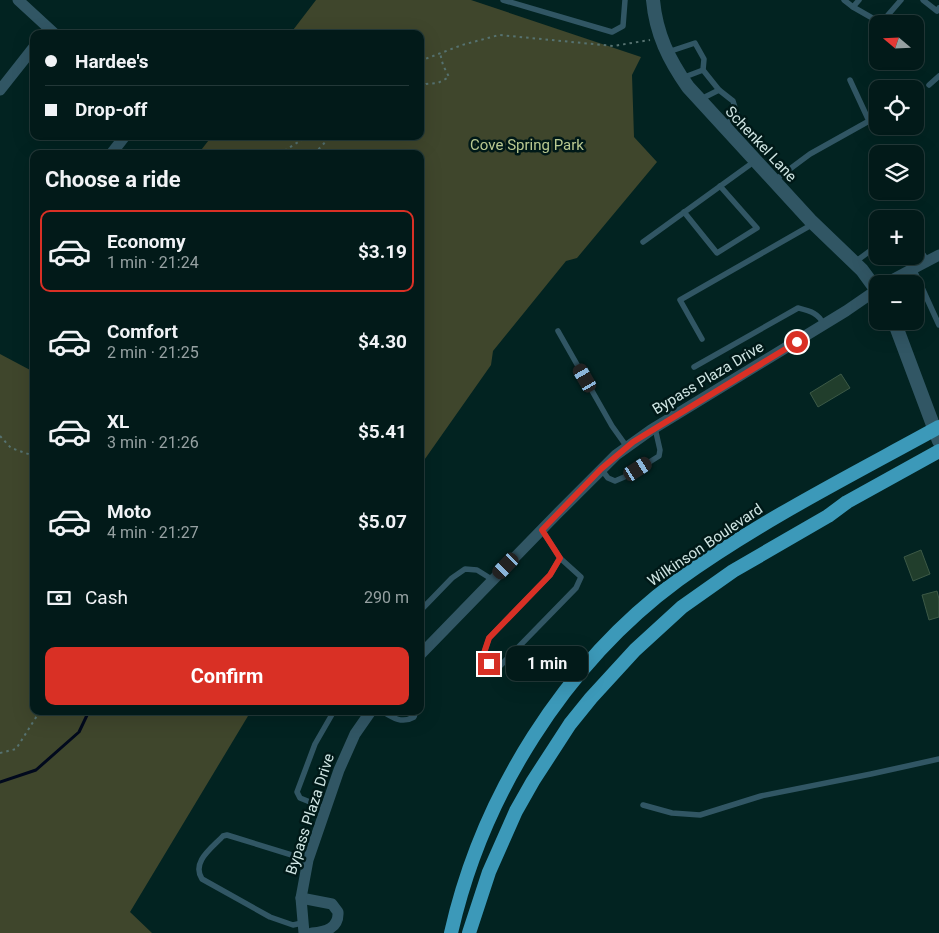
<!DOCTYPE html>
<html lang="en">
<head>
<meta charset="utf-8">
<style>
	:root { --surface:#021a19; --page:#102726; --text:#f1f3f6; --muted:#96a1a2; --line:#233838; --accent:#d93025 }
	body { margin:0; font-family:Roboto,sans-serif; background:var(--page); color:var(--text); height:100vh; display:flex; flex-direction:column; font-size:19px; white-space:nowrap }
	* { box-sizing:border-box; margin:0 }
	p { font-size:16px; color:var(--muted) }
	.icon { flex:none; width:28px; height:28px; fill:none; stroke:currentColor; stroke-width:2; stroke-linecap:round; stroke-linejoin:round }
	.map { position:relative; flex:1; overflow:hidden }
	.drawer { position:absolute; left:30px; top:150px; width:394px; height:565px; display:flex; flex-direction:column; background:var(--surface); border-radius:10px; box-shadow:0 5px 20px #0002,0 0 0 1px var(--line) }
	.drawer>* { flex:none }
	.guide { position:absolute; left:30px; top:30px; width:394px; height:110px; border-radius:10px; box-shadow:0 5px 20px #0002,0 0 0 1px var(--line); display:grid; align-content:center; height:110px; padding:0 15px; background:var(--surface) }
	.needle { width:32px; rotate:289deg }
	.buttons { position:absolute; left:869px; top:15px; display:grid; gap:10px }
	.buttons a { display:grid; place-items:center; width:55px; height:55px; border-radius:10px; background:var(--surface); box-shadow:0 5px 20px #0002,0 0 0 1px var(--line); font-size:25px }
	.end { position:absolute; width:22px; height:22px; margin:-11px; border:6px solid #d93025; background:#fff; box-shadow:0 0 0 2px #fff }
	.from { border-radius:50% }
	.bubble { position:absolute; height:35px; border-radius:10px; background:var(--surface); box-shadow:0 5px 20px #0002,0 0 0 1px var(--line); font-size:16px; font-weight:700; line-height:35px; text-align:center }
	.car { position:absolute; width:15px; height:30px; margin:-15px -8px; border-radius:6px; box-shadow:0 0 4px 1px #0007; background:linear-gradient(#222 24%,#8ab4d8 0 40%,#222 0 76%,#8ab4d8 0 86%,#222 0) }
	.guide b { display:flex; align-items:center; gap:18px; height:48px; font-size:19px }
	.guide b+b { border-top:1px solid var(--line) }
	.guide i { width:12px; height:12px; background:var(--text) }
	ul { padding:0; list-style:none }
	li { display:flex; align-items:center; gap:15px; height:82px; margin:0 10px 8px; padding:0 5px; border:2px solid transparent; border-radius:10px }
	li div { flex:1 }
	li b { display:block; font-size:19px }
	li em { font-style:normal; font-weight:700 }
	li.current { border-color:var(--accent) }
	li>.icon { width:45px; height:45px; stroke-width:1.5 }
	h2 { padding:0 15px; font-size:22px; line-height:60px }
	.pay { display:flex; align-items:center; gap:12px; height:55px; padding:0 15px; font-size:19px }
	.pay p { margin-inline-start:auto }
	.cta { display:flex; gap:10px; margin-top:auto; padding:10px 15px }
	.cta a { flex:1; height:58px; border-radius:10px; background:var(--accent); color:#fff; font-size:20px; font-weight:700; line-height:58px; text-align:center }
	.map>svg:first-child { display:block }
</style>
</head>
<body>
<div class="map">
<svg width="939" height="933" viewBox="0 0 939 933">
	<rect width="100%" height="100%" fill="#022321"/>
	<g fill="#3f462c">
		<polygon points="316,0 471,0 641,57 632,75 634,137 657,162 577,258 566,261 493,351 491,365 420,466 420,154 198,154 212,136 420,136 420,34 290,34"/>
		<polygon points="0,354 32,371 34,370 34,711 251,711 130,912 152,933 0,933"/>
	</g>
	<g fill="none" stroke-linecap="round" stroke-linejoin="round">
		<polyline stroke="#01091d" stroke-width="3" points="0,782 36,770 79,732 89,711"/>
	</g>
	<g fill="#213e2c" stroke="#3c5946">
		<polygon points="841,374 850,388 818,407 810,393"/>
		<polygon points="921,550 930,574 913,581 904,557"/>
		<polygon points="937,591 939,599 939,617 929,620 922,595"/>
	</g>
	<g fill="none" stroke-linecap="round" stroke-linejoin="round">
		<g stroke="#567270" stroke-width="2" stroke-dasharray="2.5 4" stroke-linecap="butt">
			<polyline points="420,61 462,45 499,35 613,46 650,40"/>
			<polyline points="420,87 426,84 438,83 449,77 443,65 440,53"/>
			<polyline points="279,154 308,136"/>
			<polyline points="314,154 331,136"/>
			<polyline points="0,436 11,448 34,456"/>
			<polyline points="0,753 16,749 40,711"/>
		</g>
		<g stroke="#315664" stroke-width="5.5">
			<polyline points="503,0 612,32 623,26 625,0"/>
			<polyline points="844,0 853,7 881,23 901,0"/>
			<polyline points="923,0 937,11 939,8"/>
			<polyline points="853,7 859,0"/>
			<polyline points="668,52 695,43 704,59 703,70"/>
			<polyline points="682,78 703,70 719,90"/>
			<polyline points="929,85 939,76"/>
			<polyline points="699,100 719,90 733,101 737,114 725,126"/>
			<polyline points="775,180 810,154 869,121 850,80"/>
			<polyline points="684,212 717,253 757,228 720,186"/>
			<polyline points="643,242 755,161"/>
			<polyline points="915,243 927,260"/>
			<polyline points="855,262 878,245"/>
			<polyline points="913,268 939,325"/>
			<polyline points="558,331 612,426 627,447"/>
			<polyline points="702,339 680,300 813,224"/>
			<path d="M 694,367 L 798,308 C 810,311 819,313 824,325"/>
			<polyline points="601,469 608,478 615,481 629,475 659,456 660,450 655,428"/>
			<polyline points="542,530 560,558 550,575 489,638 483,656 489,664 499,667 576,588 581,577 560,558"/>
			<polyline points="420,611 452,578 465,569 477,570 493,580"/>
			<path d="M 382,711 C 393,718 402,724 414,717 L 416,711"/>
			<polyline points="643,805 672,813 700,815 761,796 871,774 939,759"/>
			<polyline points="325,808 300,798 297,792 315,744 334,711"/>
			<path d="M 302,923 L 293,925 L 270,917 L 202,879 C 191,862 212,848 223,836 L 227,835 L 308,860"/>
		</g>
		<g stroke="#315664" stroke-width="11">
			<polyline points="18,0 55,34"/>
			<polyline points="0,90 34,47"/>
			<polyline points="111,154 125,136"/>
			<polyline points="884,284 939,255"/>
			<polyline points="420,655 556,515 616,455 651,430 846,311 878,289"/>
			<path d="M 301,898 L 332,904 L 338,912 C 339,928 326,932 312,933"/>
			<polyline points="304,933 301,898 308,860 339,770 355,734 371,711"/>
		</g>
		<g stroke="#315664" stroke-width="14">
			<path d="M 653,0 C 656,34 669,60 688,87 L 810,220 L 862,270 L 878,292"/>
			<polyline points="894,321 939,441"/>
		</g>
		<g stroke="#3c99b9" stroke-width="14">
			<path d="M 451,933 C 482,796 564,664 678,580 C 760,521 850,476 939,427"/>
			<polyline points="469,933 489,872 516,811 533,781 570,724 591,698 635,650 682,607 733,571 828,516 847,502 939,451"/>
		</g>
	</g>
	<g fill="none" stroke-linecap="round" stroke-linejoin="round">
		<polyline stroke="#d93025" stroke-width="6" points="489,664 483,656 489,638 550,575 560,558 542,530 601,469 633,442 797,342"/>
	</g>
	<g text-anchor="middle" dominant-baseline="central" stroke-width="5" stroke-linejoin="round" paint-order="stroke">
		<g font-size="15" fill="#cfe5e3" stroke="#001918">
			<text transform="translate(761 144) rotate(47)">Schenkel Lane</text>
			<text transform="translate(708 378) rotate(-31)">Bypass Plaza Drive</text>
			<text transform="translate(705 545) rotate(-34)">Wilkinson Boulevard</text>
			<text transform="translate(310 814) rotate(-72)">Bypass Plaza Drive</text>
		</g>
		<g font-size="15" fill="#b9c991" stroke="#001918">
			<text x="527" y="145">Cove Spring Park</text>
		</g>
	</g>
</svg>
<div class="buttons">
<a><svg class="needle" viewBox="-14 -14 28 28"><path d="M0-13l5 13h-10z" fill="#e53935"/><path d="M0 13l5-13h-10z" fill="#96a1a2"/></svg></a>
<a><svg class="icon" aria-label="locate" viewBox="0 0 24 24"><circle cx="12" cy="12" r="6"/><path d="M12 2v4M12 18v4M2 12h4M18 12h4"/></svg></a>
<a><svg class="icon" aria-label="layers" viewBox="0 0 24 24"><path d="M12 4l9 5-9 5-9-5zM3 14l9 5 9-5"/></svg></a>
<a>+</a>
<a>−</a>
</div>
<i class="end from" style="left:797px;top:342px"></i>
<i class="end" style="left:489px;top:664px"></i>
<div class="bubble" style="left:506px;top:646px;width:82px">1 min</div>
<i class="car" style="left:585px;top:378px;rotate:330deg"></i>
<i class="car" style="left:638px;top:469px;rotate:57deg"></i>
<i class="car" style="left:506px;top:566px;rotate:224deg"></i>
<div class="guide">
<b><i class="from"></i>Hardee's</b>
<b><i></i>Drop-off</b>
</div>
<section class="drawer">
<h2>Choose a ride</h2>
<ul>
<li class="current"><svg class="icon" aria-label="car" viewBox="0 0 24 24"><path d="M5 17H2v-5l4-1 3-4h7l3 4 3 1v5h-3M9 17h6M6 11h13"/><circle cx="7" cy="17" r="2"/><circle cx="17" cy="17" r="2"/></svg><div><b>Economy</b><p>1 min · 21:24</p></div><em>$3.19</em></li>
<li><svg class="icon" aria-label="car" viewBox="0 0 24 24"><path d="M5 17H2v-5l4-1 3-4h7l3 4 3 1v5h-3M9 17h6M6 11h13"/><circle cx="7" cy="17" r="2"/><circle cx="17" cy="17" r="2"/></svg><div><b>Comfort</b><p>2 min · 21:25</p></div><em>$4.30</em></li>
<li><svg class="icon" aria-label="car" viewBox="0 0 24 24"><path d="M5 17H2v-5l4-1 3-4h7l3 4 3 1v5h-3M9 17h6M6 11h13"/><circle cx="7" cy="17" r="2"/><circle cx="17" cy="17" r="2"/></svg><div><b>XL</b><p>3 min · 21:26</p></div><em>$5.41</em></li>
<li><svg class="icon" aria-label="car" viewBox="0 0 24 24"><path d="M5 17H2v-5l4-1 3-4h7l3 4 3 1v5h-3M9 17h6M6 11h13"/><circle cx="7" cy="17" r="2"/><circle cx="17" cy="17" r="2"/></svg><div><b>Moto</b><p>4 min · 21:27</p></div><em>$5.07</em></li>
</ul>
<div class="pay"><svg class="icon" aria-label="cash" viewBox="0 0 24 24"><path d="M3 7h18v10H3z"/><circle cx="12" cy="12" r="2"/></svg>Cash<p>290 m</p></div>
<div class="cta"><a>Confirm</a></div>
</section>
</div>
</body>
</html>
